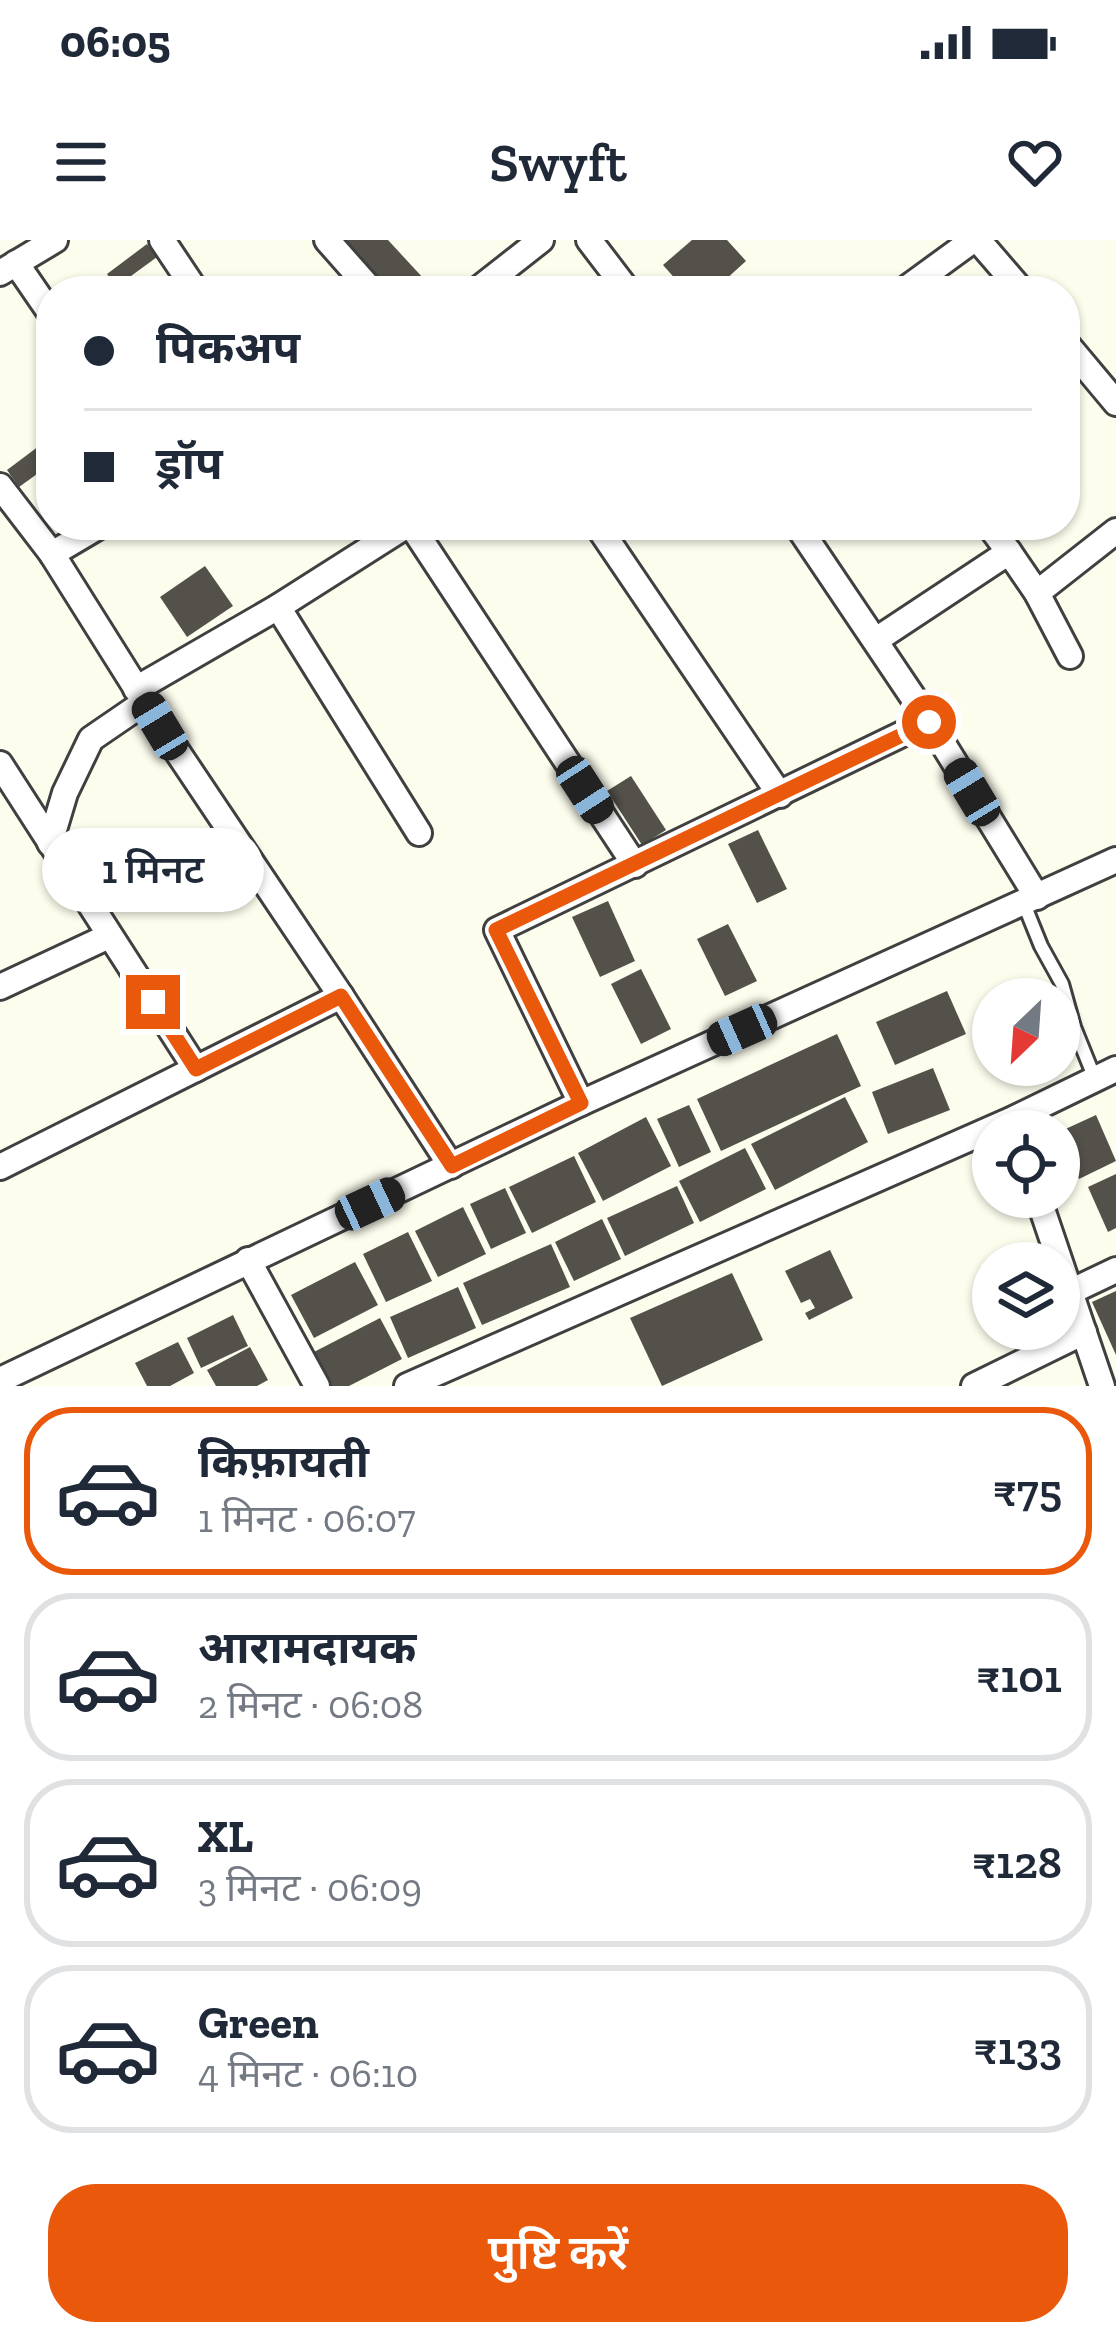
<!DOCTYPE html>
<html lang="hi">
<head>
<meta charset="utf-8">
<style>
	:root { --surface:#fff; --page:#f2f2f3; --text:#1f2937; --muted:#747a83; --line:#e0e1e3; --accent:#ea580c }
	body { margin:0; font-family:"Zilla Slab","Noto Sans Devanagari",serif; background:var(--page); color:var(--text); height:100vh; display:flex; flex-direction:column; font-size:45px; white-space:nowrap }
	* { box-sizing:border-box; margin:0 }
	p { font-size:39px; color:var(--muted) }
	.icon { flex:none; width:66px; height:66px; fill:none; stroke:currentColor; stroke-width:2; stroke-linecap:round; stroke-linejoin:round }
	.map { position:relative; height:1146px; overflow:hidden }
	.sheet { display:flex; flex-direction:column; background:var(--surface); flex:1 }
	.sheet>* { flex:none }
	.guide { position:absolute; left:36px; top:36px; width:1044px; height:264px; border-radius:48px; box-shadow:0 3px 9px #0004; display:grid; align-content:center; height:264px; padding:0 48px; background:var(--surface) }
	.needle { width:78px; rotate:205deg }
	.tools { position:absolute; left:972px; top:738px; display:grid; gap:24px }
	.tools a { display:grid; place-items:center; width:108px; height:108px; border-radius:50%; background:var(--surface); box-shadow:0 3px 9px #0004; font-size:60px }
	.end { position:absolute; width:54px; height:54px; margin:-27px; border:15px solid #ea580c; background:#fff; box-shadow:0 0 0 6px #fff }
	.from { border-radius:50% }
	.bubble { position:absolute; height:84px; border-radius:42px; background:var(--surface); box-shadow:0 3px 9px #0004; font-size:39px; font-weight:600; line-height:84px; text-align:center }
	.car { position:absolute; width:36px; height:72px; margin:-36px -18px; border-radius:15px; box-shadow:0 0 9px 3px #0007; background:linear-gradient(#222 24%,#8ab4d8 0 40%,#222 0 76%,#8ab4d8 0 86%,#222 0) }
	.guide b { display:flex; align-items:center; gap:42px; height:114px; font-size:45px }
	.guide b+b { border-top:3px solid var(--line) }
	.guide i { width:30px; height:30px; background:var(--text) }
	ul { padding:21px 0 0; list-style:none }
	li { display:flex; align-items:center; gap:36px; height:168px; margin:0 24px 18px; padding:0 24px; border:6px solid var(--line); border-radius:48px }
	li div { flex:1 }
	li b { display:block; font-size:45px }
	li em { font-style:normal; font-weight:600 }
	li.selected { border-color:var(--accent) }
	li>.icon { width:108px; height:108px; stroke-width:1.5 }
	.primary-button { display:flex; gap:24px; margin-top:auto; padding:24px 48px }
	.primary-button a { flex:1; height:138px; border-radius:48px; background:var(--accent); color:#fff; font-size:48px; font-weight:600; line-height:138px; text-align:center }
	.status { display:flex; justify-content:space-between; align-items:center; height:84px; padding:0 60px; background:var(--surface); direction:ltr }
	.status svg { height:33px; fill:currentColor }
	header { display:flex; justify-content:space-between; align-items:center; height:156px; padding:0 48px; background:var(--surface); font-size:54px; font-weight:600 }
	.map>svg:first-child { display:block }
</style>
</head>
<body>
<div class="status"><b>06:05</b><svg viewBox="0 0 49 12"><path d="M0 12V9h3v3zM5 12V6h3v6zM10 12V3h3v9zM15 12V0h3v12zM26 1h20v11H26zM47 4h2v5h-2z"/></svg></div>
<header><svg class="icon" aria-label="menu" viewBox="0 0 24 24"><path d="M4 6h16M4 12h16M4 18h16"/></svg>Swyft<svg class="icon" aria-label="heart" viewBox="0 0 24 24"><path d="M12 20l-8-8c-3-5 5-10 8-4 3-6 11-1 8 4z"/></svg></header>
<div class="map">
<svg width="1116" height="1146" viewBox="0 0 1116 1146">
	<rect width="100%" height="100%" fill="#fdfdee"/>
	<g fill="#54504a">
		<polygon points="342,0 388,0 424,39 411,51 389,51"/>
		<polygon points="692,0 727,0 746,21 713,51 686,51 663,25"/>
		<polygon points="147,4 157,17 116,47 107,34"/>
		<polygon points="43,203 51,214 51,224 19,247 7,230"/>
		<polygon points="205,326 233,366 187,397 160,357"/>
		<polygon points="631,536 666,590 642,605 607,551"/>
		<polygon points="758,590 787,649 757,663 728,604"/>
		<polygon points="608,661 635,721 600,737 572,677"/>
		<polygon points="728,684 757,741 725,756 697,699"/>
		<polygon points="641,729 671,789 641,804 611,744"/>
		<polygon points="947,751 966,794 895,825 876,782"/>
		<polygon points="837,794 861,846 721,911 697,859"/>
		<polygon points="933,828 950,870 888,894 872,852"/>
		<polygon points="845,857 868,902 775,950 751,904"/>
		<polygon points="689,865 711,912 679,927 657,879"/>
		<polygon points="1096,875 1116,921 1079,939 1059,892"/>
		<polygon points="646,877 671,926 603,961 578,913"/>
		<polygon points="745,908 766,949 700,982 679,941"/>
		<polygon points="574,916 596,962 532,993 509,947"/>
		<polygon points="1116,934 1116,988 1108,992 1088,947"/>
		<polygon points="677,946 694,983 625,1016 607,978"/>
		<polygon points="505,948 526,993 491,1009 470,964"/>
		<polygon points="463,967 486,1014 438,1037 415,991"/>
		<polygon points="602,979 621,1019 574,1041 555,1002"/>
		<polygon points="408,992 432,1041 386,1062 363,1014"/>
		<polygon points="551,1004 570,1047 482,1085 463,1043"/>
		<polygon points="830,1010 853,1058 809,1080 805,1073 815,1068 810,1059 801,1063 785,1031"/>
		<polygon points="355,1022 378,1065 314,1098 291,1055"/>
		<polygon points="732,1033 763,1100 662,1146 630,1078"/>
		<polygon points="458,1047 476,1088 408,1118 390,1077"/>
		<polygon points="1116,1051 1116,1115 1092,1062"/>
		<polygon points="233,1075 248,1106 201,1128 187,1098"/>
		<polygon points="380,1078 402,1119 349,1146 329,1146 312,1113"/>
		<polygon points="178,1102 194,1133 170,1146 147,1146 135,1123"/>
		<polygon points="250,1107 268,1140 257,1146 216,1146 207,1130"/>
	</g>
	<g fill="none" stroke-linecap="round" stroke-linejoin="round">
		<defs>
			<polyline id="lane" points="1024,664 1041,706 1062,744 1074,787 1095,839"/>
			<g id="street">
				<polyline points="162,0 196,51"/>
				<polyline points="327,0 372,51"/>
				<polyline points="589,0 628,51"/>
				<polyline points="978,0 1022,51"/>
				<polyline points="16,23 51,74"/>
				<polyline points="0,33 55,0"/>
				<polyline points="476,51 541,0"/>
				<polyline points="903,51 973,0"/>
				<polyline points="1065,102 1116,163"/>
				<polyline points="0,246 52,314 160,486 341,756 451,926"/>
				<polyline points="411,285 635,625"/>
				<polyline points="597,285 780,555"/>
				<polyline points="797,285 929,481 1037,657"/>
				<polyline points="989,285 1009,312"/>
				<polyline points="52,314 101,285"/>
				<polyline points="1037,353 1116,291"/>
				<polyline points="278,367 419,593"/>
				<polyline points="876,400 1009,312 1037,353 1070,416"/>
				<polyline points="136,449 278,367 407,285"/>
				<polyline points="0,524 196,829"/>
				<polyline points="50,603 65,553 91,499 145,462"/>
				<polyline points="0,747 109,696"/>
				<polyline points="581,863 497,690 929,481"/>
				<polyline points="0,927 341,756"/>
				<polyline points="1038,957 1102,1146"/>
				<polyline points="248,1020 317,1146"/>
				<polyline points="1070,1052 1116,1030"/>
				<polyline points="0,1140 581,863 1116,620"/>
				<polyline points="407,1146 1011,880 1116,829"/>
				<polyline points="974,1146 1084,1092"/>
			</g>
		</defs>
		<use href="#lane" stroke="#404040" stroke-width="18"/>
		<use href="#street" stroke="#404040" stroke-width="30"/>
		<use href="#lane" stroke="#fff" stroke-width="12"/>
		<use href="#street" stroke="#fff" stroke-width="24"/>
	</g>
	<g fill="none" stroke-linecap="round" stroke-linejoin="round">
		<polyline stroke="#ea580c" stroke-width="15" points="153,762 196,829 341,756 452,926 581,863 496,690 929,482"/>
	</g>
</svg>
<div class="tools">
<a><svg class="needle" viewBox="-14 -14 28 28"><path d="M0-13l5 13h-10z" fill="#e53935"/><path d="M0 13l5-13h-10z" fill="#747a83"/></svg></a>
<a><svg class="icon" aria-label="locate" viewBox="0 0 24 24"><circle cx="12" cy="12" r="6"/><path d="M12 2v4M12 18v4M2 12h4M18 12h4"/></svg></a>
<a><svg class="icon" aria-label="layers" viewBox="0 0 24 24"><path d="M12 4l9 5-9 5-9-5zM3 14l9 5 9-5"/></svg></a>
</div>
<i class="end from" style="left:929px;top:482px"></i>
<i class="end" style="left:153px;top:762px"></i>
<div class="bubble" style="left:42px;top:588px;width:222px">1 मिनट</div>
<i class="car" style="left:160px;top:486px;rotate:329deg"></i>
<i class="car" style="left:585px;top:550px;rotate:147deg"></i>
<i class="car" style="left:972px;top:552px;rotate:329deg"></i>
<i class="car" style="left:742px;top:790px;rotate:246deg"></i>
<i class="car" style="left:370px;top:964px;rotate:65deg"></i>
<div class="guide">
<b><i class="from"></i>पिकअप</b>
<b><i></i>ड्रॉप</b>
</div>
</div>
<section class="sheet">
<ul>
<li class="selected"><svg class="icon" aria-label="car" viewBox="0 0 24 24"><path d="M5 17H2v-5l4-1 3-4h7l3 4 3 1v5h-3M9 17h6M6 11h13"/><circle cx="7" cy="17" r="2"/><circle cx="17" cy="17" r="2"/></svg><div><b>किफ़ायती</b><p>1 मिनट · 06:07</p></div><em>₹75</em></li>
<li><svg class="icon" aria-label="car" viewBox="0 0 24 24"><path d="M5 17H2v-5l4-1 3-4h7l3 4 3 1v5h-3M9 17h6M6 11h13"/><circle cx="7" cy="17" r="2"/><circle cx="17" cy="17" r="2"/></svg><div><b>आरामदायक</b><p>2 मिनट · 06:08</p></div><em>₹101</em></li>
<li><svg class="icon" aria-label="car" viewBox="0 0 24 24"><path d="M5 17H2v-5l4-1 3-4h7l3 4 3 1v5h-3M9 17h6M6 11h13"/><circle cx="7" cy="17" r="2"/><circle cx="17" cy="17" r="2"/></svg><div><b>XL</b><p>3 मिनट · 06:09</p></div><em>₹128</em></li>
<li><svg class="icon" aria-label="car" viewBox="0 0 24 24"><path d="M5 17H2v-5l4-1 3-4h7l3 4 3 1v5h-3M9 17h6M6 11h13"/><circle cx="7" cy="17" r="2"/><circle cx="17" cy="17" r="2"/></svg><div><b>Green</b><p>4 मिनट · 06:10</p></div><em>₹133</em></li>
</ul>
<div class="primary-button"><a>पुष्टि करें</a></div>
</section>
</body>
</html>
